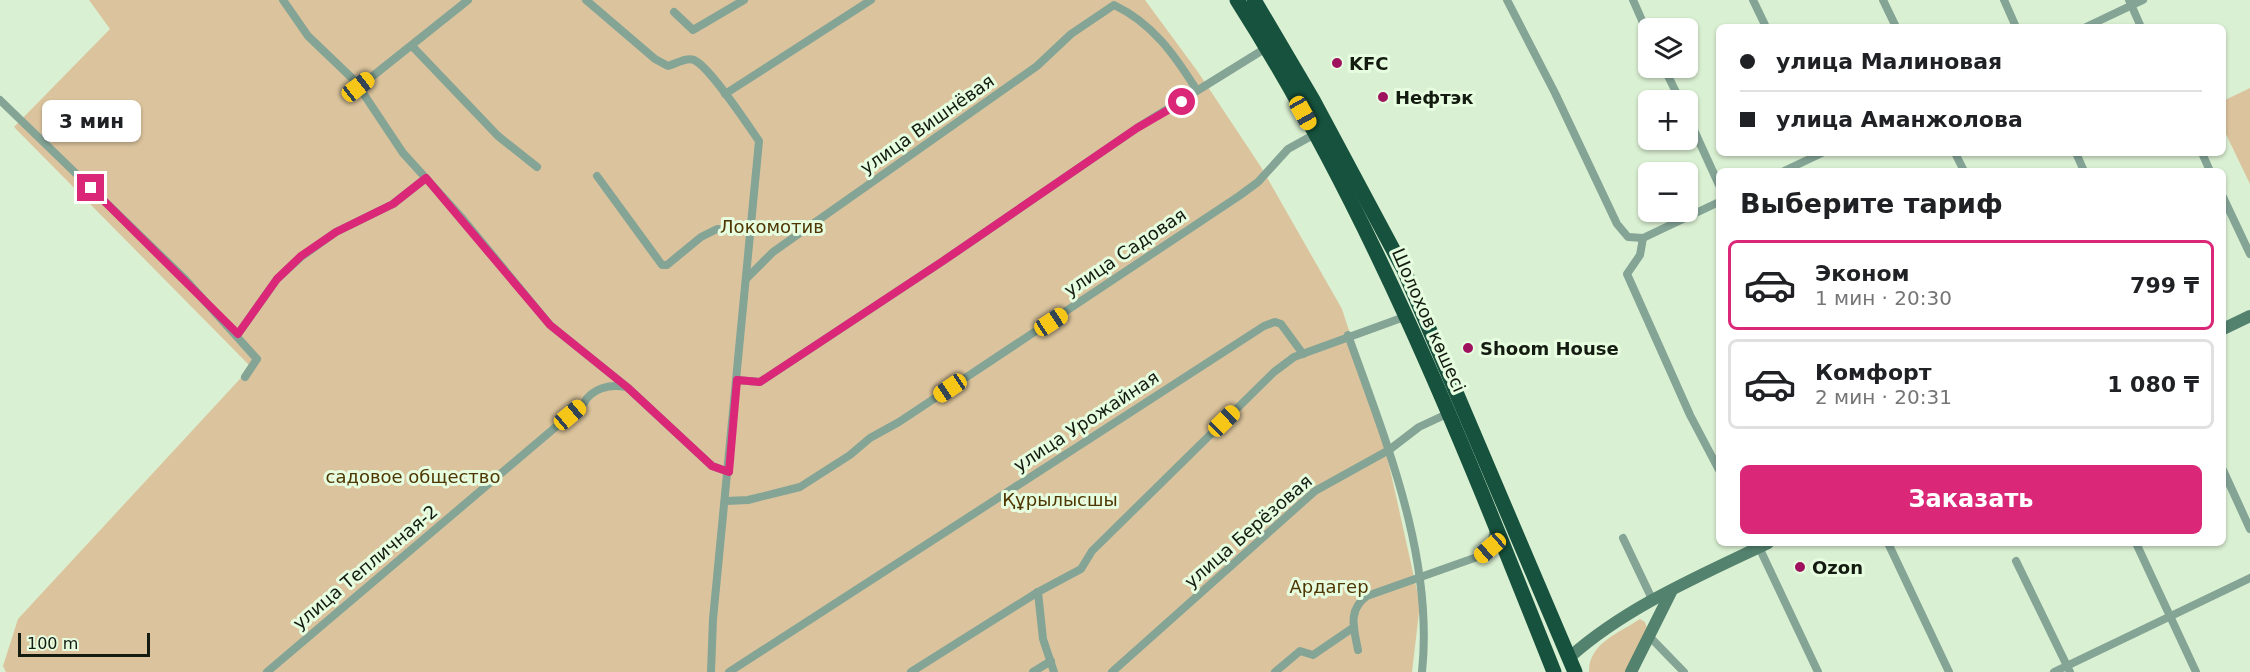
<!DOCTYPE html>
<html lang="ru">
<head>
<meta charset="utf-8">
<style>
	:root { --surface:#fff; --page:#f6f6f6; --text:#202124; --muted:#757577; --line:#e0e0e0; --accent:#db2777 }
	body { margin:0; font-family:"DejaVu Sans",sans-serif; background:var(--page); color:var(--text); height:100vh; display:flex; flex-direction:column; font-size:22px; white-space:nowrap }
	* { box-sizing:border-box; margin:0 }
	p { font-size:20px; color:var(--muted) }
	.icon { flex:none; width:33px; height:33px; fill:none; stroke:currentColor; stroke-width:2; stroke-linecap:round; stroke-linejoin:round }
	.map { position:relative; flex:1; overflow:hidden }
	.sheet { position:absolute; left:1716px; top:168px; width:510px; height:378px; display:flex; flex-direction:column; background:var(--surface); border-radius:9px; box-shadow:0 2px 4px #0004 }
	.sheet>* { flex:none }
	.banner { position:absolute; left:1716px; top:24px; width:510px; height:132px; border-radius:9px; box-shadow:0 2px 4px #0004; display:grid; align-content:center; height:132px; padding:0 24px; background:var(--surface) }
	.buttons { position:absolute; left:1638px; top:18px; display:grid; gap:12px }
	.buttons a { display:grid; place-items:center; width:60px; height:60px; border-radius:9px; background:var(--surface); box-shadow:0 2px 4px #0004; font-size:30px }
	.scale { position:absolute; left:18px; bottom:15px; width:132px; box-sizing:border-box; padding-left:6px; border:3px solid #141b11; border-top:0; font-size:16px; line-height:21px; white-space:nowrap; color:#141b11; -webkit-text-stroke:4px #e7fde0; paint-order:stroke }
	.end { position:absolute; width:27px; height:27px; margin:-14px; border:8px solid #db2777; background:#fff; box-shadow:0 0 0 3px #fff }
	.from { border-radius:50% }
	.bubble { position:absolute; height:42px; border-radius:9px; background:var(--surface); box-shadow:0 2px 4px #0004; font-size:20px; font-weight:700; line-height:42px; text-align:center }
	.car { position:absolute; width:18px; height:36px; margin:-18px -9px; border-radius:8px; box-shadow:0 0 4px 2px #0007; background:linear-gradient(#f5c518 24%,#345 0 40%,#f5c518 0 76%,#345 0 86%,#f5c518 0) }
	.banner b { display:flex; align-items:center; gap:21px; height:57px; font-size:22px }
	.banner b+b { border-top:2px solid var(--line) }
	.banner i { width:15px; height:15px; background:var(--text) }
	ul { padding:0; list-style:none }
	li { display:flex; align-items:center; gap:18px; height:90px; margin:0 12px 9px; padding:0 12px; border:3px solid var(--line); border-radius:9px }
	li div { flex:1 }
	li b { display:block; font-size:22px }
	li em { font-style:normal; font-weight:700 }
	li.current { border-color:var(--accent) }
	li>.icon { width:54px; height:54px; stroke-width:1.5 }
	h2 { padding:0 24px; font-size:27px; line-height:72px }
	.button { display:flex; gap:12px; margin-top:auto; padding:12px 24px }
	.button a { flex:1; height:69px; border-radius:9px; background:var(--accent); color:#fff; font-size:24px; font-weight:700; line-height:69px; text-align:center }
	.map>svg:first-child { display:block }
</style>
</head>
<body>
<div class="map">
<svg width="2250" height="672" viewBox="0 0 2250 672">
	<rect width="100%" height="100%" fill="#daf0d2"/>
	<g fill="#dbc49d">
		<polygon points="89,0 1145,0 1198,72 1261,167 1342,309 1382,433 1420,604 1412,672 6,672 3,666 18,619 251,367 14,127 110,29"/>
		<polygon points="2250,88 2250,184 2223,128 2223,101"/>
		<path d="M 1640,619 L 1645,622 L 1647,628 L 1627,672 L 1589,672 C 1588,644 1619,633 1640,619 Z"/>
	</g>
	<g fill="none" stroke-linecap="round" stroke-linejoin="round">
		<g stroke="#84a496" stroke-width="8">
			<polyline points="283,0 308,36 355,81 403,153 462,218 550,325 627,387 712,466 729,472"/>
			<path d="M 586,0 L 655,59 L 668,66 C 675,64 687,57 694,60 C 710,67 747,124 759,141 L 713,619 L 711,672"/>
			<polyline points="1507,0 1555,93 1617,224 1628,237 1643,238"/>
			<polyline points="1633,0 1648,34"/>
			<polyline points="1753,0 1766,27"/>
			<polyline points="1883,0 1896,27"/>
			<polyline points="2004,0 2016,27"/>
			<polyline points="2129,0 2141,27"/>
			<polyline points="674,12 693,30 744,0"/>
			<polyline points="2086,27 2143,0"/>
			<polyline points="412,46 498,136 537,167"/>
			<polyline points="1664,68 1680,100"/>
			<polyline points="359,87 468,0"/>
			<polyline points="725,94 871,0"/>
			<polyline points="0,100 184,278 257,359 245,377"/>
			<polyline points="1688,117 1719,185"/>
			<polyline points="1955,153 1964,171"/>
			<polyline points="2076,153 2084,171"/>
			<polyline points="2202,153 2210,171"/>
			<polyline points="1784,171 1822,153"/>
			<polyline points="597,176 662,265 667,265 701,237 717,229 751,231"/>
			<polyline points="2223,197 2250,254"/>
			<polyline points="1643,238 1640,255 1627,274 1690,415 1719,470"/>
			<polyline points="1643,238 1719,202"/>
			<path d="M 747,278 L 773,252 L 1037,66 L 1071,34 L 1114,5 C 1152,23 1174,54 1196,89"/>
			<polyline points="238,334 277,279 301,257 336,232 393,204 426,178"/>
			<path d="M 1348,335 C 1386,442 1434,557 1422,672"/>
			<polyline points="737,380 760,382 943,261 1137,128 1266,48"/>
			<polyline points="2223,470 2250,529"/>
			<polyline points="726,501 748,500 800,487 850,455 870,438 899,422 1239,196 1258,182 1288,149 1315,134"/>
			<polyline points="1623,538 1653,601"/>
			<polyline points="1757,543 1818,672"/>
			<polyline points="1888,543 1949,672"/>
			<polyline points="2136,543 2196,672"/>
			<polyline points="2016,561 2070,672"/>
			<polyline points="1038,592 1043,639 1054,672"/>
			<polyline points="1648,635 1684,672"/>
			<path d="M 1358,650 C 1354,629 1347,610 1367,596 L 1480,556 L 1490,548 L 1494,529"/>
			<path d="M 267,672 L 584,403 C 592,388 610,384 626,387"/>
			<polyline points="729,672 1264,326 1275,322 1281,324 1303,354"/>
			<polyline points="911,672 1038,592 1081,569 1092,551 1274,372 1294,357 1407,316"/>
			<polyline points="1033,672 1051,661"/>
			<polyline points="1112,672 1315,491 1389,450 1419,427 1449,413"/>
			<polyline points="1275,672 1300,651 1313,655 1354,627"/>
			<polyline points="2054,672 2250,578"/>
		</g>
		<g stroke="#53826e" stroke-width="12">
			<polyline points="2223,329 2250,316"/>
			<path d="M 1570,657 C 1626,607 1701,575 1768,543"/>
			<polyline points="1631,672 1671,592"/>
		</g>
		<g stroke="#16523e" stroke-width="15">
			<path d="M 1237,0 C 1371,210 1462,441 1554,672"/>
			<polyline points="1254,0 1313,100 1404,270 1575,672"/>
		</g>
	</g>
	<g fill="none" stroke-linecap="round" stroke-linejoin="round">
		<polyline stroke="#db2777" stroke-width="8" points="91,188 238,334 277,279 301,256 336,232 393,204 426,178 550,325 627,387 712,466 729,472 737,380 760,382 943,261 1137,128 1182,102"/>
	</g>
	<g fill="#9f125e" stroke="#e7fde0" stroke-width="2">
		<circle cx="1337" cy="63" r="6"/>
		<circle cx="1383" cy="97" r="6"/>
		<circle cx="1468" cy="348" r="6"/>
		<circle cx="1800" cy="567" r="6"/>
	</g>
	<g text-anchor="middle" dominant-baseline="central" stroke-width="6" stroke-linejoin="round" paint-order="stroke">
		<g font-size="18" font-weight="bold" fill="#141b11" stroke="#e7fde0" text-anchor="start">
			<text x="1349" y="63">KFC</text>
			<text x="1395" y="97">Нефтэк</text>
			<text x="1480" y="348">Shoom House</text>
			<text x="1812" y="567">Ozon</text>
		</g>
		<g font-size="18" fill="#141b11" stroke="#e7fde0">
			<text transform="translate(927 124) rotate(-35)">улица Вишнёвая</text>
			<text transform="translate(1125 252) rotate(-34)">улица Садовая</text>
			<text transform="translate(1429 320) rotate(66)">Шолохов көшесі</text>
			<text transform="translate(1086 421) rotate(-33)">улица Урожайная</text>
			<text transform="translate(1248 531) rotate(-41)">улица Берёзовая</text>
			<text transform="translate(365 567) rotate(-40)">улица Тепличная-2</text>
		</g>
		<g font-size="18" fill="#4e3602" stroke="#e7fde0">
			<text x="772" y="226">Локомотив</text>
			<text x="413" y="476">садовое общество</text>
			<text x="1060" y="499">Құрылысшы</text>
			<text x="1329" y="586">Ардагер</text>
		</g>
	</g>
</svg>
<div class="buttons">
<a><svg class="icon" aria-label="layers" viewBox="0 0 24 24"><path d="M12 4l9 5-9 5-9-5zM3 14l9 5 9-5"/></svg></a>
<a>+</a>
<a>−</a>
</div>
<div class="scale">100 m</div>
<i class="end from" style="left:1182px;top:102px"></i>
<i class="end" style="left:91px;top:188px"></i>
<div class="bubble" style="left:42px;top:100px;width:99px">3 мин</div>
<i class="car" style="left:358px;top:87px;rotate:52deg"></i>
<i class="car" style="left:1303px;top:113px;rotate:151deg"></i>
<i class="car" style="left:1051px;top:322px;rotate:57deg"></i>
<i class="car" style="left:950px;top:388px;rotate:236deg"></i>
<i class="car" style="left:570px;top:415px;rotate:50deg"></i>
<i class="car" style="left:1224px;top:421px;rotate:46deg"></i>
<i class="car" style="left:1490px;top:548px;rotate:229deg"></i>
<div class="banner">
<b><i class="from"></i>улица Малиновая</b>
<b><i></i>улица Аманжолова</b>
</div>
<section class="sheet">
<h2>Выберите тариф</h2>
<ul>
<li class="current"><svg class="icon" aria-label="car" viewBox="0 0 24 24"><path d="M5 17H2v-5l4-1 3-4h7l3 4 3 1v5h-3M9 17h6M6 11h13"/><circle cx="7" cy="17" r="2"/><circle cx="17" cy="17" r="2"/></svg><div><b>Эконом</b><p>1 мин · 20:30</p></div><em>799 ₸</em></li>
<li><svg class="icon" aria-label="car" viewBox="0 0 24 24"><path d="M5 17H2v-5l4-1 3-4h7l3 4 3 1v5h-3M9 17h6M6 11h13"/><circle cx="7" cy="17" r="2"/><circle cx="17" cy="17" r="2"/></svg><div><b>Комфорт</b><p>2 мин · 20:31</p></div><em>1 080 ₸</em></li>
</ul>
<div class="button"><a>Заказать</a></div>
</section>
</div>
</body>
</html>
